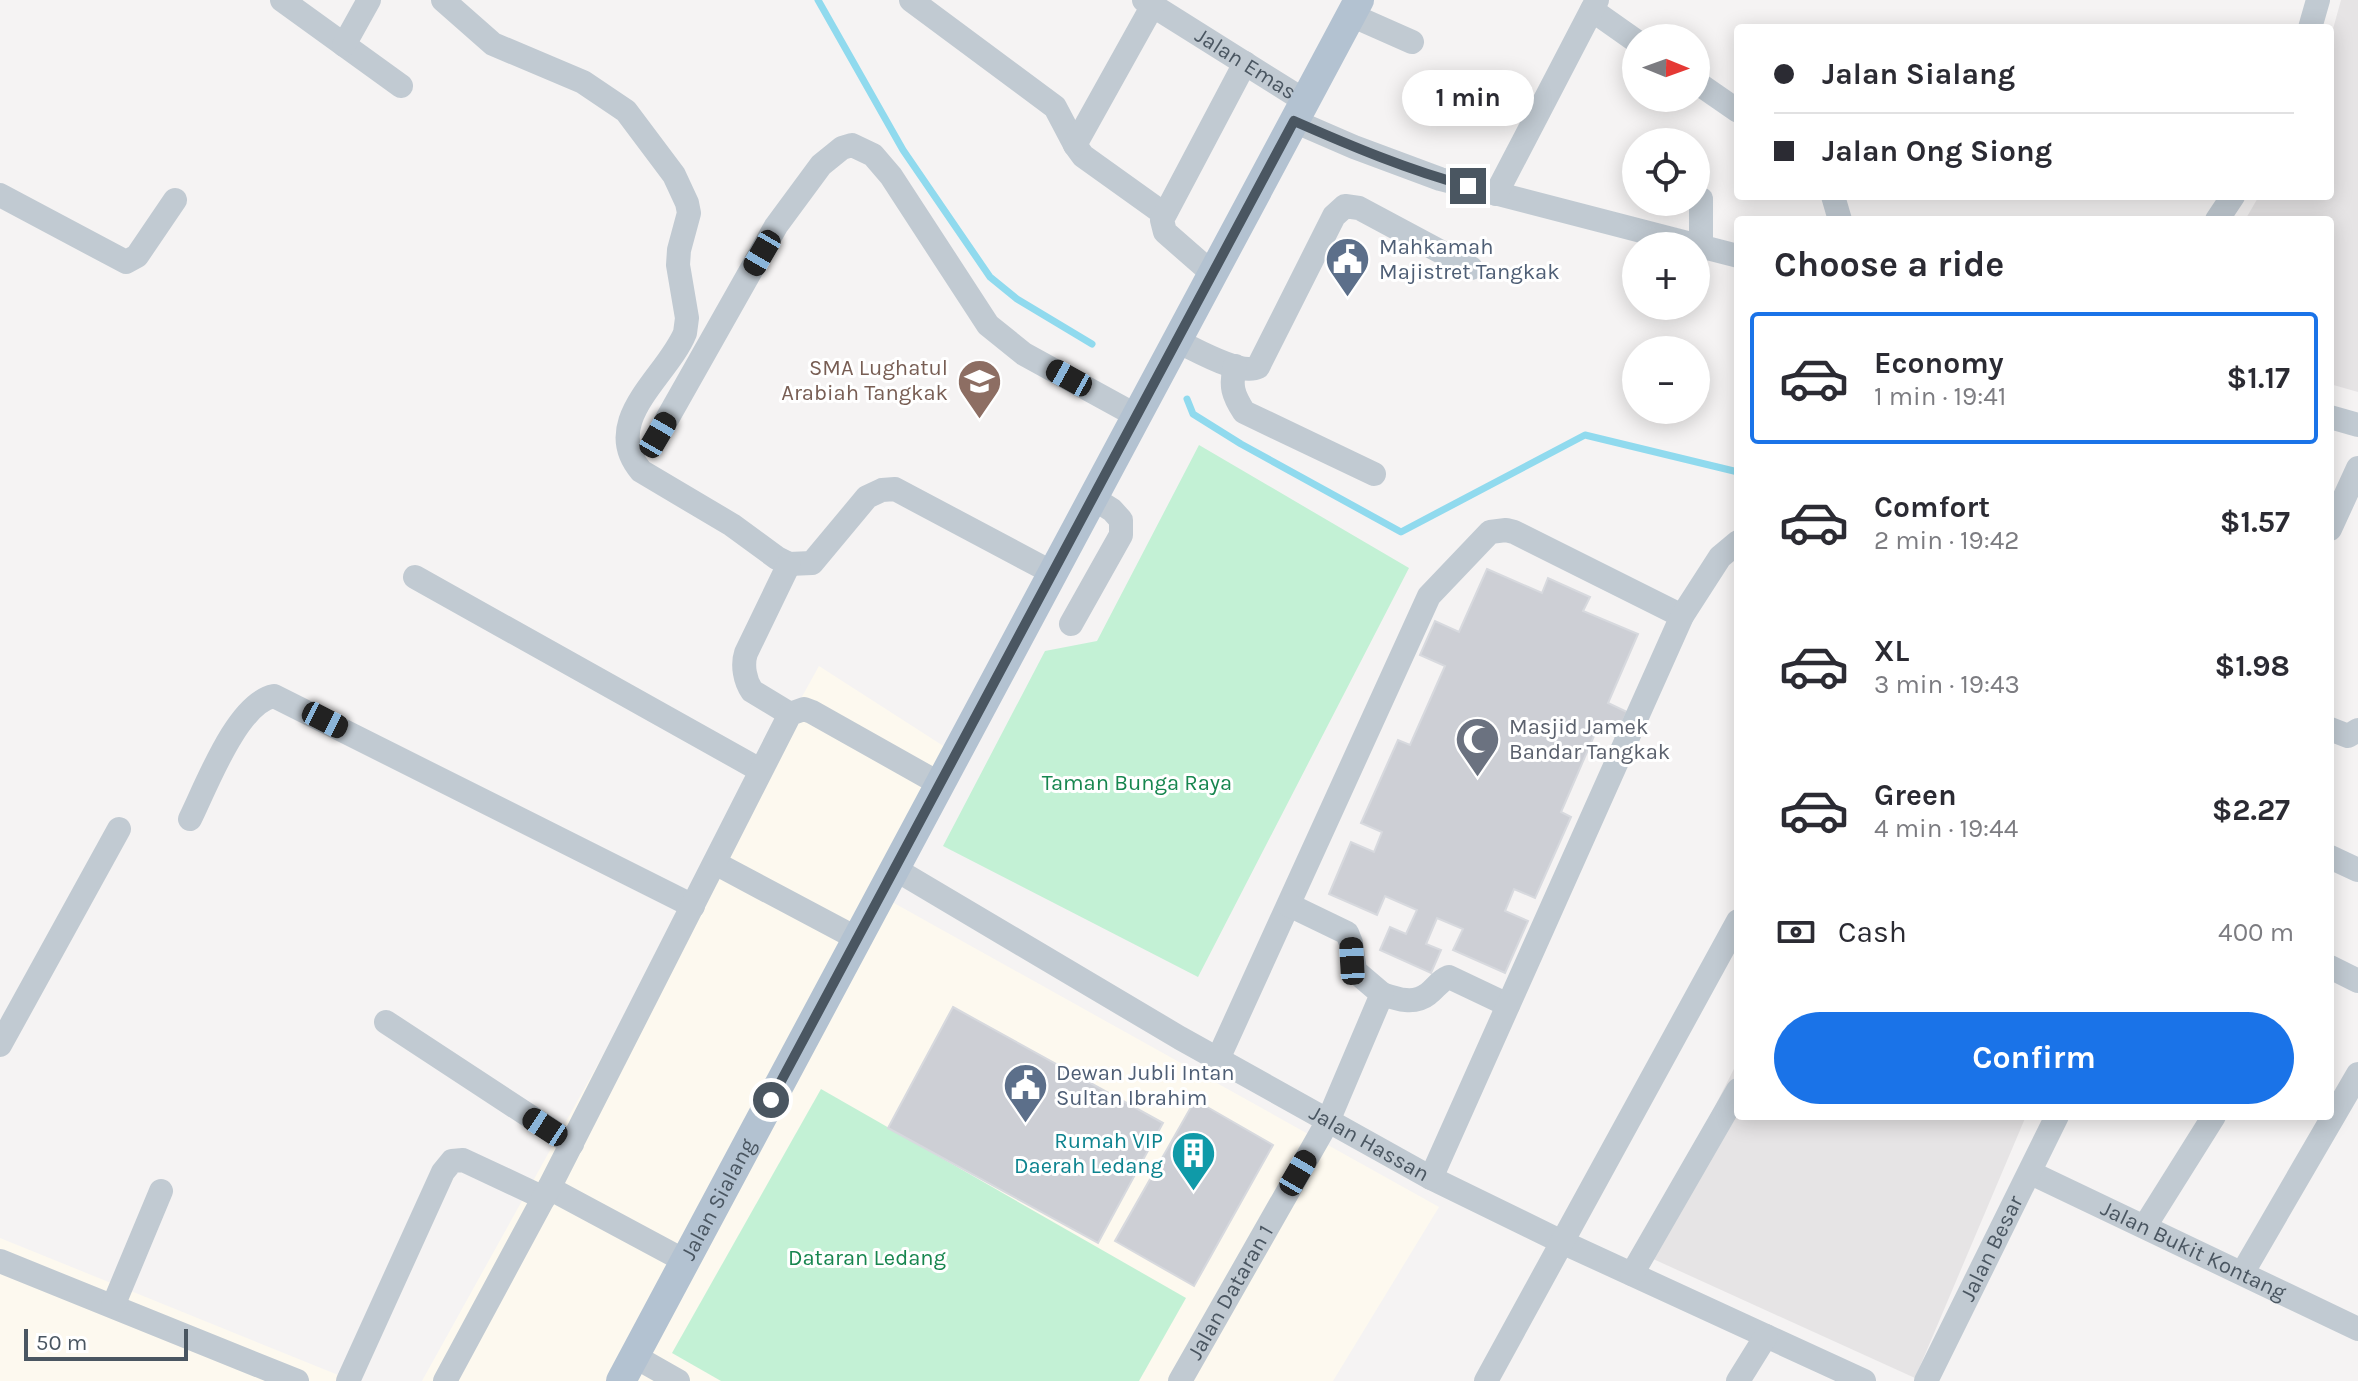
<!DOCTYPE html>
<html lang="en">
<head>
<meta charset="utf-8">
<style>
	:root { --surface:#fff; --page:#f2f2f3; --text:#2b2b33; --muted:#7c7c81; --line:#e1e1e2; --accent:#1a73e8 }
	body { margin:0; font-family:Karla,sans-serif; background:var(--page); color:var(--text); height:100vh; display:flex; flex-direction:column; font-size:30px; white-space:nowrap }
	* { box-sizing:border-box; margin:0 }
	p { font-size:26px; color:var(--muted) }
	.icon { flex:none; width:44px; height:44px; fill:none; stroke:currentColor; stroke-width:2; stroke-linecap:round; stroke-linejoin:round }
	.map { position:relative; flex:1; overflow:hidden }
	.details { position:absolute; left:1734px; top:216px; width:600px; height:904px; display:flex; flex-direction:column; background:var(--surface); border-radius:8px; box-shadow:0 4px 20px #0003 }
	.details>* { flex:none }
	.guide { position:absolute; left:1734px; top:24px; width:600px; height:176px; border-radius:8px; box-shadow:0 4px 20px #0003; display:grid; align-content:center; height:176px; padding:0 40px; background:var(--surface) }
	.needle { width:52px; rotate:91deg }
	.buttons { position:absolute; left:1622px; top:24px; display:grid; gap:16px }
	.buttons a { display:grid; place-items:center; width:88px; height:88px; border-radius:50%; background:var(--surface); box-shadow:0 4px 20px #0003; font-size:40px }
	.scale { position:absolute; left:24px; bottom:20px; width:164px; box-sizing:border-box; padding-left:8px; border:4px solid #4a5661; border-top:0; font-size:22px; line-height:28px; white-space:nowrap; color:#4a5661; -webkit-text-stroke:6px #fff; paint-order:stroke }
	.end { position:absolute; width:36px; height:36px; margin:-18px; border:10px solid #4a5661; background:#fff; box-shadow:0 0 0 4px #fff }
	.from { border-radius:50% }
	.bubble { position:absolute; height:56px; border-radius:28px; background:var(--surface); box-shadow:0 4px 20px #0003; font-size:26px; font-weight:700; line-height:56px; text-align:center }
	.car { position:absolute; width:24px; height:48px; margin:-24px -12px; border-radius:10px; box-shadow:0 0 6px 2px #0007; background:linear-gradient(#222 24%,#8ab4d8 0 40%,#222 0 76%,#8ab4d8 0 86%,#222 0) }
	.guide b { display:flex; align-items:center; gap:28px; height:76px; font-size:30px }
	.guide b+b { border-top:2px solid var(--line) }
	.guide i { width:20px; height:20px; background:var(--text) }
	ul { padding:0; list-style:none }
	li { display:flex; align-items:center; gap:24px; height:132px; margin:0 16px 12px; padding:0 24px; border:4px solid transparent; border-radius:8px }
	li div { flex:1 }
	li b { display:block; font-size:30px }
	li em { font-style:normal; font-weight:700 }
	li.current { border-color:var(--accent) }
	li>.icon { width:72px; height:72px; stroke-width:1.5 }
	h2 { padding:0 40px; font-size:36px; line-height:96px }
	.pay { display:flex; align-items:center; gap:20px; height:88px; padding:0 40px; font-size:30px }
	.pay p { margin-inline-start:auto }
	.button { display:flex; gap:16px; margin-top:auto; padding:16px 40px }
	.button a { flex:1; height:92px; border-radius:48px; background:var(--accent); color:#fff; font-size:32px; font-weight:700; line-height:92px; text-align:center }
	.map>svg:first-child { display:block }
</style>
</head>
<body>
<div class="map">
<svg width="2358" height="1381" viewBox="0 0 2358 1381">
	<rect width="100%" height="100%" fill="#f5f3f3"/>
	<g fill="#fdf9ef">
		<polygon points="819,666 962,758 885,898 1439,1207 1333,1381 422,1381"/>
		<polygon points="0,1238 353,1381 0,1381"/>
	</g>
	<g fill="#e6e4e5">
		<polygon points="2341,0 2358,0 2358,392 2330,384 2330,220 2245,220 2259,196 2330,196 2330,40"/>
		<polygon points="1738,1061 1738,1116 2026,1116 1915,1378 1640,1253"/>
	</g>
	<g fill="#c3f1d5">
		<polygon points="1199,445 1409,568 1198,977 943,846 1045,651 1097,641"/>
		<polygon points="821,1089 1186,1298 1139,1381 721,1381 672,1353"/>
	</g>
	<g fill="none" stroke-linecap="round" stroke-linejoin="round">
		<g stroke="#90daee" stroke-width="7">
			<polyline points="818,0 903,150 990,277 1017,299 1092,344"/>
			<polyline points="1187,399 1193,414 1241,444 1401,532 1585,435 1738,472"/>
		</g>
	</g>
	<g fill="#cdcfd5" stroke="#d7d9de" stroke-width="2">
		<polygon points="1487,569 1542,593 1548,578 1590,597 1583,611 1638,634 1608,703 1627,712 1616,737 1597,729 1561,812 1571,817 1535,898 1514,889 1505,911 1528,921 1505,973 1453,950 1463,929 1437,918 1426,944 1441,950 1431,973 1380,950 1390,927 1406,934 1417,910 1385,896 1377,915 1329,894 1351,842 1374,852 1382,832 1361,823 1398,740 1410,745 1445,666 1420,655 1435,621 1459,632"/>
		<polygon points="953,1007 1163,1123 1098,1243 888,1128"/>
		<polygon points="1195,1100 1273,1145 1194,1286 1115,1241"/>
	</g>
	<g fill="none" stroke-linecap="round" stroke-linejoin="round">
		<g stroke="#c1cad2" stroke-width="24">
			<polyline points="282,0 401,86"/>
			<path d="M 443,0 L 493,44 L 583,82 L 626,111 L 674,175 L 687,203 L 689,213 L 679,250 L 678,265 L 687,318 L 685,333 C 667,377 599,421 641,471 L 732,525 L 777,558 L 789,564 L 812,563 L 867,497 L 882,490 L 895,489 L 1053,573"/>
			<polyline points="911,0 1055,107 1075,145 1083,156 1164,214"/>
			<path id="s1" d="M 1144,0 L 1305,101"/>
			<polyline points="1592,10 1636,41"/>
			<polyline points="1351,15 1412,42"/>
			<polyline points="2310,28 2318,0"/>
			<polyline points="344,45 369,0"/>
			<polyline points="1696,82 1738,111"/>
			<polyline points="1294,121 1354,147 1440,179 1738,256"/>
			<polyline points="1075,145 1153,5"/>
			<polyline points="1496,194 1597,0"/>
			<polyline points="0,195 126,262 137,256 175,200"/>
			<polyline points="1833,196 1840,220"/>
			<polyline points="2217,220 2233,196"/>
			<polyline points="1701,247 1701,199"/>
			<polyline points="1213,274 1165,232 1162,220 1245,63"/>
			<path d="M 1177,341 C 1195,349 1240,376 1258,367 L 1334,216 L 1345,206 L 1359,208 L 1471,268"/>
			<path d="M 1235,366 C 1230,386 1233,395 1244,412 L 1374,474"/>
			<polyline points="2330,417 2358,425"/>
			<polyline points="658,435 776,226 821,165 842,148 852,145 873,155 891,176 988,325 1024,354 1137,416"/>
			<polyline points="2330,529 2358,468"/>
			<path d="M 789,564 L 746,653 C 742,665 745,681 752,691 L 790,714"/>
			<polyline points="415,577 760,770"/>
			<polyline points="1071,624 1121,535 1121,520 1112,510 1093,498"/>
			<polyline points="2330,729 2348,736 2358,730"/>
			<path d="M 190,819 C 206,787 237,703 274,696 L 693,906"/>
			<polyline points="2330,857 2358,870"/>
			<polyline points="715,863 858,939"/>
			<path id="s2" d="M 895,869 L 1180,1038 L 1431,1178 L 1564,1243 L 1864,1381"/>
			<polyline points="2330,967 2358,981"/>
			<path d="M 1382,994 C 1397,999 1414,1005 1428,994 C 1436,988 1439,981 1449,977 L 1508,1005"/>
			<polyline points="386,1022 572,1144"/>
			<polyline points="0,1045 119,829"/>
			<polyline points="1218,1059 1429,596 1490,532 1506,530 1514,532 1682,616"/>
			<path id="s3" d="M 2031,1173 L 2358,1329"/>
			<polyline points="1431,1178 1682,616 1720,557 1738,542"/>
			<polyline points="549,1188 685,1261"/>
			<polyline points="2145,1226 2214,1116"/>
			<polyline points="0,1261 297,1381"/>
			<polyline points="2243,1272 2358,1074"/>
			<polyline points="1632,1274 1738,1090"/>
			<polyline points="113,1306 161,1191"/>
			<polyline points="634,1356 678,1381"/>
			<polyline points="348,1381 443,1172 452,1161 463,1160 544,1198"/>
			<polyline points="445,1381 549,1188 790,714 804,709 812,712 940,784"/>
			<path id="s4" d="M 1180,1381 L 1328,1121 L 1382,994 L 1355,971 L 1351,943 L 1347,933 L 1289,905"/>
			<polyline points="1486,1381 1738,921"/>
			<polyline points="1738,1381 1766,1336"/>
			<path id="s5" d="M 1926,1381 L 2057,1116"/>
		</g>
		<path stroke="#b3c2d1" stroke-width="30" id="s6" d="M 621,1381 L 1359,0"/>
	</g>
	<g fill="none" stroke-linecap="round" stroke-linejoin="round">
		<path stroke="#4a5661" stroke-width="10" d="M 771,1100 L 1294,121 C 1351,146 1408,170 1468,186"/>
	</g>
	<defs>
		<symbol id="civic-pin" viewBox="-11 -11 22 30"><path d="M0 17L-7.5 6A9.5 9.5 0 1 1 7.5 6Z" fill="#5c6f8a" stroke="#fff"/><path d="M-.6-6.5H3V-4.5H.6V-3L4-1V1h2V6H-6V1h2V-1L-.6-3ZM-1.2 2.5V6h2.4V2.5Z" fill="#fff"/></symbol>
		<symbol id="school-pin" viewBox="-11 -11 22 30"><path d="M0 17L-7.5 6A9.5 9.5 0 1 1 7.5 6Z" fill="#8d6e63" stroke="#fff"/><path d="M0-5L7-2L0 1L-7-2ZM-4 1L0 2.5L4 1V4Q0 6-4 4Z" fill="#fff"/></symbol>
		<symbol id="mosque-pin" viewBox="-11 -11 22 30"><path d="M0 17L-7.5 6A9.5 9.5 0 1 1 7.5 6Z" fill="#6b7280" stroke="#fff"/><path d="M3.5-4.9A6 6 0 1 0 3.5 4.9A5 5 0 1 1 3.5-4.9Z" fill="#fff"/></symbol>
		<symbol id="building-pin" viewBox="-11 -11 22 30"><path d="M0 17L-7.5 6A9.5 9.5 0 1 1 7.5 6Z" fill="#0f9aa8" stroke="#fff"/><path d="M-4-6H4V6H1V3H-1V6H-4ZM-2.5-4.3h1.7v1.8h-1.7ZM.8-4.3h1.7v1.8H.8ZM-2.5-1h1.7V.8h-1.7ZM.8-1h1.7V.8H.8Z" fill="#fff"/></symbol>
	</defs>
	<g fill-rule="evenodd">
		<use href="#civic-pin" x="1322" y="234" width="51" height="69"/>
		<use href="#school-pin" x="954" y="356" width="51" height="69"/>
		<use href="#mosque-pin" x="1452" y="714" width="51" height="69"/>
		<use href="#civic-pin" x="1000" y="1060" width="51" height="69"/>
		<use href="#building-pin" x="1168" y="1128" width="51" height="69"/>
	</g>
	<g text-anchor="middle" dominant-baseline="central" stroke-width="6" stroke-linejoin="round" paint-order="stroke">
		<g font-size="22" fill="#4a5661" stroke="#fff">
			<text stroke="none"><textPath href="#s1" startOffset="120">Jalan Emas</textPath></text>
			<text stroke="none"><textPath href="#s2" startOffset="548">Jalan Hassan</textPath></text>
			<text stroke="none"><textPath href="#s6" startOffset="206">Jalan Sialang</textPath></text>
			<text stroke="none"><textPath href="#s5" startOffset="148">Jalan Besar</textPath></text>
			<text stroke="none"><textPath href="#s3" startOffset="180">Jalan Bukit Kontang</textPath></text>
			<text stroke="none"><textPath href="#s4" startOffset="102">Jalan Dataran 1</textPath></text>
		</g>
		<g font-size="22" fill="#4e5e75" stroke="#fff" text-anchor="start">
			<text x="1379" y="247">Mahkamah<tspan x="1379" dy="25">Majistret Tangkak</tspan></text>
			<text x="1056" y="1073">Dewan Jubli Intan<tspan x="1056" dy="25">Sultan Ibrahim</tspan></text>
		</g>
		<g font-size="22" fill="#785e54" stroke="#fff" text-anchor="end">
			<text x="948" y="368">SMA Lughatul<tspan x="948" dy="25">Arabiah Tangkak</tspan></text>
		</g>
		<g font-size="22" fill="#5b616d" stroke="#fff" text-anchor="start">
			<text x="1509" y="727">Masjid Jamek<tspan x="1509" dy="25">Bandar Tangkak</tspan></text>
		</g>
		<g font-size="22" fill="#17864f" stroke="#fff">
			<text x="1137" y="783">Taman Bunga Raya</text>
			<text x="867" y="1258">Dataran Ledang</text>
		</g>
		<g font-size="22" fill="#0d838f" stroke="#fff" text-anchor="end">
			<text x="1163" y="1141">Rumah VIP<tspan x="1163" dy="25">Daerah Ledang</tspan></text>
		</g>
	</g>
</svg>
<div class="buttons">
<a><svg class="needle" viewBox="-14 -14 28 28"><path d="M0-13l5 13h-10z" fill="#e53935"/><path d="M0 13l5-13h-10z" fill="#7c7c81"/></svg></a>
<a><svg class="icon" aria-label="locate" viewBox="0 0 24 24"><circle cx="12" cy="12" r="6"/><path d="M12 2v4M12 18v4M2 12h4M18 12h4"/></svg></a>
<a>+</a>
<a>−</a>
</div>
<div class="scale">50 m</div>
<i class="end from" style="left:771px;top:1100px"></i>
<i class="end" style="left:1468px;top:186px"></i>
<div class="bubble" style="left:1402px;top:70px;width:132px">1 min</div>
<i class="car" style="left:762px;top:253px;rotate:210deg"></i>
<i class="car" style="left:1069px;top:378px;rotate:299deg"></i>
<i class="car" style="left:658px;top:435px;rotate:30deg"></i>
<i class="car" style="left:325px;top:720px;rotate:117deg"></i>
<i class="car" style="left:1352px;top:961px;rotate:357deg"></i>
<i class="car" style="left:545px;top:1127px;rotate:303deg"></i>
<i class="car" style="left:1298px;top:1173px;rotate:30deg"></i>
<div class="guide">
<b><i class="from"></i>Jalan Sialang</b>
<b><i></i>Jalan Ong Siong</b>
</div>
<section class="details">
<h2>Choose a ride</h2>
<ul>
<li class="current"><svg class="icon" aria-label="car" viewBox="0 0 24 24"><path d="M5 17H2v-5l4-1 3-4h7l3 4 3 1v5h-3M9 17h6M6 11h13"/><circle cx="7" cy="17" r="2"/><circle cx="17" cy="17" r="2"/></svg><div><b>Economy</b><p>1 min · 19:41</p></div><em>$1.17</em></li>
<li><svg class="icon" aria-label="car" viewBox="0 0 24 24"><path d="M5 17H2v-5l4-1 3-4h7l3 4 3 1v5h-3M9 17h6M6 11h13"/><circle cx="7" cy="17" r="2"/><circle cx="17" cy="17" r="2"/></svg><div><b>Comfort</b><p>2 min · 19:42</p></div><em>$1.57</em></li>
<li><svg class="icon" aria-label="car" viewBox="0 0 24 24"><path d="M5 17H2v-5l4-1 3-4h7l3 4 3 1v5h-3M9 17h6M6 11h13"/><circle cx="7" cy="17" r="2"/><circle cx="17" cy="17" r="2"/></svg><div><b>XL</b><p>3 min · 19:43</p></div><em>$1.98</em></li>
<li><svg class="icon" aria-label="car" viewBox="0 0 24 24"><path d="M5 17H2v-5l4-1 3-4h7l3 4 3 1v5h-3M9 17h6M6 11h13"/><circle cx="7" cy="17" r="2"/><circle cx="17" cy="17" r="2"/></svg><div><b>Green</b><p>4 min · 19:44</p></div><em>$2.27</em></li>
</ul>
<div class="pay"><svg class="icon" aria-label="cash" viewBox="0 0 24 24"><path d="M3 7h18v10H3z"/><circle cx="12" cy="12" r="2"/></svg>Cash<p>400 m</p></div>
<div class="button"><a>Confirm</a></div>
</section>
</div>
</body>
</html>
